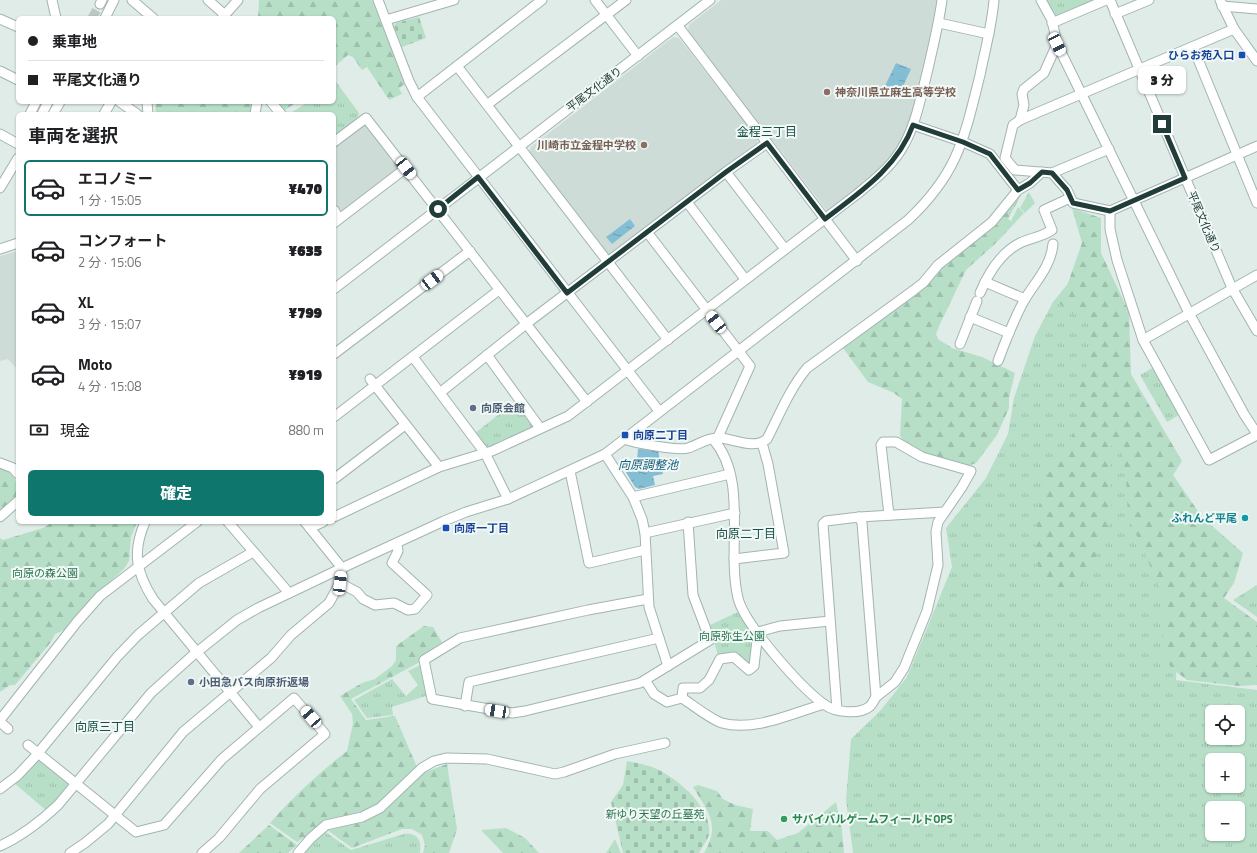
<!DOCTYPE html>
<html lang="ja">
<head>
<meta charset="utf-8">
<style>
	:root { --surface:#fff; --page:#f6f6f6; --text:#202124; --muted:#757577; --line:#e0e0e0; --accent:#0f766e }
	body { margin:0; font-family:"Titillium Web","Noto Sans JP",sans-serif; background:var(--page); color:var(--text); height:100vh; display:flex; flex-direction:column; font-size:15px; white-space:nowrap }
	* { box-sizing:border-box; margin:0 }
	p { font-size:13px; color:var(--muted) }
	.icon { flex:none; width:22px; height:22px; fill:none; stroke:currentColor; stroke-width:2; stroke-linecap:round; stroke-linejoin:round }
	.map { position:relative; flex:1; overflow:hidden }
	.details { position:absolute; left:16px; top:112px; width:320px; height:412px; display:flex; flex-direction:column; background:var(--surface); border-radius:6px; box-shadow:0 1px 3px #0004 }
	.details>* { flex:none }
	.guide { position:absolute; left:16px; top:16px; width:320px; height:88px; border-radius:6px; box-shadow:0 1px 3px #0004; display:grid; align-content:center; height:88px; padding:0 12px; background:var(--surface) }
	.fabs { position:absolute; left:1205px; top:705px; display:grid; gap:8px }
	.fabs a { display:grid; place-items:center; width:40px; height:40px; border-radius:6px; background:var(--surface); box-shadow:0 1px 3px #0004; font-size:20px }
	.end { position:absolute; width:18px; height:18px; margin:-9px; border:5px solid #203d39; background:#fff; box-shadow:0 0 0 2px #fff }
	.from { border-radius:50% }
	.bubble { position:absolute; height:28px; border-radius:6px; background:var(--surface); box-shadow:0 1px 3px #0004; font-size:13px; font-weight:800; line-height:28px; text-align:center }
	.car { position:absolute; width:12px; height:24px; margin:-12px -6px; border-radius:5px; box-shadow:0 0 3px 1px #0007; background:linear-gradient(#fff 24%,#345 0 40%,#fff 0 76%,#345 0 86%,#fff 0) }
	.guide b { display:flex; align-items:center; gap:14px; height:38px; font-size:15px }
	.guide b+b { border-top:1px solid var(--line) }
	.guide i { width:10px; height:10px; background:var(--text) }
	ul { padding:0; list-style:none }
	li { display:flex; align-items:center; gap:12px; height:56px; margin:0 8px 6px; padding:0 4px; border:2px solid transparent; border-radius:6px }
	li div { flex:1 }
	li b { display:block; font-size:15px }
	li em { font-style:normal; font-weight:800 }
	li.selected { border-color:var(--accent) }
	li>.icon { width:36px; height:36px; stroke-width:1.5 }
	h2 { padding:0 12px; font-size:18px; line-height:48px }
	.pay { display:flex; align-items:center; gap:10px; height:44px; padding:0 12px; font-size:15px }
	.pay p { margin-inline-start:auto }
	.primary-button { display:flex; gap:8px; margin-top:auto; padding:8px 12px }
	.primary-button a { flex:1; height:46px; border-radius:6px; background:var(--accent); color:#fff; font-size:16px; font-weight:800; line-height:46px; text-align:center }
	.map>svg:first-child { display:block }
</style>
</head>
<body>
<div class="map">
<svg width="1257" height="853" viewBox="0 0 1257 853">
	<defs>
		<pattern id="grass-tufts" width="24" height="20" patternUnits="userSpaceOnUse"><rect width="24" height="20" fill="#b7dfc7"/><path d="M3 7l-1-3M5 7V3M7 7l1-3M15 17l-1-3M17 17v-4M19 17l1-3" fill="none" stroke="#9dc0ac"/></pattern>
		<pattern id="forest-firs" width="22" height="20" patternUnits="userSpaceOnUse"><rect width="22" height="20" fill="#b7dfc7"/><path d="M5 1l3.5 6h-7zM16 11l3.5 6h-7z" fill="#9dc0ac"/></pattern>
		<pattern id="cemetery-stones" width="16" height="16" patternUnits="userSpaceOnUse"><rect width="16" height="16" fill="#b7dfc7"/><path d="M2 7V4a2 2 0 0 1 4 0v3zM10 15v-3a2 2 0 0 1 4 0v3z" fill="#9dc0ac"/></pattern>
		<pattern id="water-ripples" width="26" height="14" patternUnits="userSpaceOnUse"><rect width="26" height="14" fill="#84bed5"/><path d="M2 4q2-2 4 0t4 0M15 11q2-2 4 0t4 0" fill="none" stroke="#6c9cae"/></pattern>
	</defs>
	<rect width="100%" height="100%" fill="#e0ece8"/>
	<g fill="#cedcd7">
		<polygon points="721,0 938,0 912,119 898,148 873,179 830,212 827,211 688,31 689,25"/>
		<polygon points="673,37 679,38 758,139 757,143 613,254 607,254 529,152 531,147"/>
		<polygon points="363,125 368,125 398,164 397,169 343,211 339,210 334,200 334,147"/>
		<polygon points="18,251 18,370 8,359 0,361 0,256"/>
	</g>
	<g fill="url(#grass-tufts)" fill-rule="evenodd">
		<polygon points="1043,0 1100,0 1054,20"/>
		<polygon points="334,79 359,113 358,117 334,136 334,114 289,114 308,102 334,102"/>
		<polygon points="1029,192 1035,203 1025,213 1020,208"/>
		<path d="M 1078,271 L 1186,504 L 1176,680 L 1257,690 L 1257,853 L 853,853 L 846,800 L 851,739 L 881,710 L 907,677 L 952,567 L 946,528 L 986,478 L 1008,434 L 1014,398 L 1035,336 L 1053,302 ZM 1212,712 L 1238,712 L 1238,738 L 1212,738 ZM 1212,760 L 1238,760 L 1238,786 L 1212,786 ZM 1212,808 L 1238,808 L 1238,834 L 1212,834 Z"/>
		<polygon points="1156,366 1181,414 1167,422 1140,375"/>
		<polygon points="516,401 533,423 533,428 491,448 484,445 475,433"/>
		<polygon points="1257,585 1257,617 1233,600"/>
		<polygon points="740,611 751,632 752,662 747,664 737,653 718,656 710,625"/>
		<polygon points="420,665 426,696 392,707 393,715 367,718 354,700 392,679 406,696 418,685 408,671"/>
		<polygon points="40,760 69,784 69,786 47,811 14,783 37,761"/>
		<path d="M 324,831 L 351,850 L 404,834 C 417,832 422,840 420,853 L 304,853 Z"/>
	</g>
	<g fill="url(#forest-firs)">
		<polygon points="259,0 372,0 405,84 399,88 402,94 389,100 367,67 362,70 353,57 348,55 334,67 334,18 258,18"/>
		<polygon points="155,102 253,102 251,114 156,114"/>
		<polygon points="275,102 297,102 285,110 281,109"/>
		<polygon points="1019,194 1021,195 1008,219 1011,221 1018,207 1024,213 997,242 966,270 940,324 936,334 938,339 952,348 982,357 1015,373 1009,398 1009,408 997,435 976,463 968,466 923,453 903,440 900,436 902,399 894,393 868,382 843,348 924,288 943,266 1000,221"/>
		<polygon points="1072,208 1101,218 1101,253 1129,312 1131,374 1182,461 1173,475 1202,517 1243,553 1234,583 1224,598 1257,622 1257,685 1238,686 1187,680 1171,668 1162,649 1164,597 1128,516 1126,476 1121,444 1110,446 1112,518 1087,578 1078,590 1062,595 1043,579 1034,554 1042,484 1055,459 1078,428 1077,391 1091,355 1088,316 1074,314 1059,303 1068,283 1082,243"/>
		<path d="M 0,467 C 12,472 18,481 18,494 L 0,511 Z"/>
		<polygon points="72,522 137,522 131,537 129,561 124,569 94,596 64,630 55,634 51,642 15,685 10,685 0,692 0,538 3,540 43,528 51,523 65,524"/>
		<path d="M 424,626 L 433,627 L 442,642 L 419,657 L 420,662 L 351,699 L 366,720 L 395,716 L 420,774 L 447,764 L 457,829 L 449,853 L 423,853 L 425,845 L 422,835 L 412,829 L 402,829 L 352,848 L 322,826 L 297,842 L 270,823 C 294,796 319,773 347,751 L 353,723 L 352,714 L 340,696 L 362,683 L 375,679 L 392,666 L 396,660 L 396,646 Z"/>
		<path d="M 698,785 L 717,791 L 723,799 L 735,805 L 753,809 L 750,831 L 768,831 L 777,840 L 798,833 L 836,802 L 842,830 L 844,853 L 704,853 C 721,824 708,812 693,787 Z"/>
		<polygon points="269,825 297,845 288,853 239,853"/>
		<polygon points="506,828 525,838 539,853 503,853 481,830"/>
		<polygon points="615,839 621,853 606,853"/>
	</g>
	<g fill="url(#cemetery-stones)">
		<polygon points="419,17 426,38 402,47 394,26 396,23"/>
		<path d="M 627,761 C 635,763 644,764 652,767 C 674,775 713,807 709,834 C 708,840 702,847 699,853 L 623,853 L 611,802 L 623,785 Z"/>
	</g>
	<g fill="url(#water-ripples)">
		<polygon points="896,63 911,69 898,97 883,90"/>
		<polygon points="630,219 635,226 612,244 606,237"/>
		<polygon points="638,449 658,450 663,474 653,476 655,485 639,489 635,487 624,469 637,460"/>
	</g>
	<g fill="none" stroke-linecap="round" stroke-linejoin="round">
		<polyline stroke="#bac9c5" stroke-width="9" stroke-dasharray="9 4.5" stroke-linecap="butt" points="92,18 100,4"/>
		<defs>
			<g id="minor">
				<polyline points="52,0 56,18"/>
				<polyline points="132,0 153,18"/>
				<polyline points="208,0 225,15"/>
				<polyline points="378,0 409,81 417,97 659,411"/>
				<polyline points="595,0 638,56"/>
				<polyline points="1041,0 1052,20 1057,44 1189,313 1244,414 1257,434"/>
				<polyline points="1110,0 1232,288 1257,331"/>
				<polyline points="1220,0 1234,29 1257,61"/>
				<polyline points="100,4 102,0"/>
				<polyline points="1222,6 1257,9"/>
				<polyline points="1115,14 1149,0"/>
				<polyline points="105,18 114,0"/>
				<polyline points="222,18 238,0"/>
				<polyline points="0,19 18,27"/>
				<polyline points="386,20 454,0"/>
				<polyline points="939,23 989,34"/>
				<polyline points="1052,23 1106,0"/>
				<polyline points="678,26 857,261"/>
				<polyline points="1193,47 1257,203"/>
				<polyline points="457,66 668,340"/>
				<polyline points="0,71 18,80"/>
				<polyline points="417,97 542,0"/>
				<polyline points="120,102 137,114"/>
				<polyline points="147,102 148,114"/>
				<polyline points="271,102 281,114"/>
				<polyline points="488,104 626,0"/>
				<polyline points="30,114 36,102"/>
				<polyline points="42,114 48,102"/>
				<polyline points="53,114 60,102"/>
				<polyline points="104,114 111,102"/>
				<polyline points="255,114 257,102"/>
				<polyline points="1020,120 1024,105 1022,94 1024,89 1044,73 1057,44"/>
				<polyline points="913,125 963,142 990,154 1018,190"/>
				<polyline points="0,134 18,144"/>
				<polyline points="334,142 366,118 587,402"/>
				<polyline points="1109,149 1052,173 1015,170 1005,158 1013,125 1020,120 1234,29"/>
				<polyline points="726,172 785,249"/>
				<polyline points="1052,173 1067,190 1073,203 1110,211 1257,146"/>
				<polyline points="0,188 18,158"/>
				<polyline points="687,202 745,279"/>
				<polyline points="334,210 339,219"/>
				<polyline points="1110,211 1110,229 1117,260 1143,340 1209,460 1257,435"/>
				<polyline points="334,223 406,168"/>
				<polyline points="647,232 750,366 718,437"/>
				<polyline points="0,249 18,243"/>
				<polyline points="985,282 1025,299"/>
				<polyline points="334,289 710,0"/>
				<path d="M 980,293 C 988,274 1000,253 1020,243 C 1030,238 1042,237 1052,230 L 1044,210 L 1070,198"/>
				<polyline points="970,317 1009,333"/>
				<polyline points="1143,340 1257,275"/>
				<polyline points="960,344 977,301"/>
				<polyline points="334,354 470,251"/>
				<polyline points="487,355 540,428"/>
				<polyline points="413,357 485,453 508,499"/>
				<path d="M 998,361 C 1006,340 1014,318 1025,299 C 1036,281 1051,266 1053,244"/>
				<polyline points="370,379 439,467"/>
				<polyline points="441,392 526,324 726,172 767,143"/>
				<polyline points="334,417 499,290"/>
				<path d="M 624,439 C 635,443 678,451 688,448 C 698,445 708,437 720,438 C 734,439 754,450 767,439 C 780,414 789,390 807,368 L 914,290 L 923,283 L 938,265 L 992,222 L 1018,190 L 1030,183 L 1042,172"/>
				<path d="M 713,439 C 749,480 726,548 738,598 C 744,624 802,689 825,705 C 835,712 858,715 869,707 C 872,705 874,700 876,697 L 862,523 L 859,517 L 826,521 L 823,524 L 837,710"/>
				<polyline points="605,454 633,497 642,519 645,533 649,607 668,666"/>
				<polyline points="0,463 13,468 18,474"/>
				<polyline points="570,471 589,563 645,550"/>
				<polyline points="334,479 405,425"/>
				<polyline points="633,497 730,474"/>
				<polyline points="0,517 18,501"/>
				<path d="M 334,517 L 439,467 L 492,451 L 568,416 L 856,195 C 872,182 890,168 901,150 C 916,126 921,96 928,69 C 933,46 939,23 942,0"/>
				<polyline points="859,517 945,512"/>
				<path d="M 145,522 C 132,552 136,572 153,599 L 259,727"/>
				<polyline points="228,522 289,593"/>
				<polyline points="310,528 323,522"/>
				<polyline points="645,533 735,513"/>
				<polyline points="734,559 784,553 768,464 762,443"/>
				<polyline points="340,583 357,592 363,599 375,605 394,603 408,610 415,609 427,595 392,563 398,551 397,544"/>
				<polyline points="648,599 588,610 460,638 424,660 432,699 512,713 525,711 640,683 710,640 693,595 688,522"/>
				<path d="M 645,680 L 654,694 L 667,702 L 682,698 C 693,705 710,719 722,723 C 754,732 793,713 824,704"/>
				<polyline points="876,697 895,682 904,668 927,611 938,565 936,532 938,522 962,487 971,471 922,457 896,442 883,442 881,445 889,515"/>
				<polyline points="682,698 683,688 700,688 709,680 720,659 734,657 749,670 754,666 758,632 780,626 830,621"/>
				<polyline points="465,706 469,682 659,638"/>
				<polyline points="0,720 77,622 100,596 197,522"/>
				<polyline points="0,722 8,729"/>
				<polyline points="28,745 136,832 164,825 222,759 294,698 325,734 260,789 219,838 202,853"/>
				<polyline points="0,789 17,776 34,758 117,657 138,635 199,583 253,552"/>
				<path d="M 0,846 C 22,836 41,821 58,805 L 151,693 L 192,656 L 237,620 L 258,608 L 342,568 L 444,521 L 466,512 L 508,499 L 605,454 L 908,220 C 958,173 964,139 980,75 C 985,50 992,25 994,0"/>
				<polyline points="70,853 85,843 108,824 183,732 271,658 291,635 329,603 340,583 342,568 305,522"/>
				<polyline points="298,853 311,838 326,825 362,817 380,808 422,768 434,761 446,758 487,759 555,774 564,772 615,754 665,743"/>
			</g>
		</defs>
		<use href="#minor" stroke="#a3b4b0" stroke-width="11"/>
		<use href="#minor" stroke="#fff" stroke-width="9"/>
	</g>
	<g fill="none" stroke-linecap="round" stroke-linejoin="round">
		<path stroke="#203d39" stroke-width="5" d="M 438,209 L 478,177 L 567,293 L 726,172 L 767,143 L 825,219 C 859,193 898,167 913,125 L 963,142 L 990,154 L 1018,190 L 1030,183 L 1042,172 L 1052,173 L 1067,190 L 1073,203 L 1110,211 L 1185,178 L 1162,124"/>
	</g>
	<g fill="#1a4fb4" stroke="#f1f8f5" stroke-width="1.5">
		<rect x="1238" y="51" width="8" height="8" rx="2"/>
		<rect x="621" y="431" width="8" height="8" rx="2"/>
		<rect x="442" y="524" width="8" height="8" rx="2"/>
	</g>
	<g fill="#8d6e63" stroke="#f1f8f5" stroke-width="1.5">
		<circle cx="827" cy="92" r="4"/>
		<circle cx="644" cy="145" r="4"/>
	</g>
	<g fill="#5c6f8a" stroke="#f1f8f5" stroke-width="1.5">
		<circle cx="473" cy="408" r="4"/>
		<circle cx="191" cy="682" r="4"/>
	</g>
	<circle fill="#0f9aa8" stroke="#f1f8f5" stroke-width="1.5" cx="1245" cy="518" r="4"/>
	<circle fill="#2e9e5b" stroke="#f1f8f5" stroke-width="1.5" cx="784" cy="819" r="4"/>
	<g text-anchor="middle" dominant-baseline="central" stroke-width="4" stroke-linejoin="round" paint-order="stroke">
		<g font-size="11" font-weight="bold" fill="#164399" stroke="#f1f8f5" text-anchor="start">
			<text x="1234" y="55" text-anchor="end">ひらお苑入口</text>
			<text x="633" y="435">向原二丁目</text>
			<text x="454" y="528">向原一丁目</text>
		</g>
		<g font-size="11" fill="#203d39" stroke="#f1f8f5">
			<text transform="translate(594 89) rotate(-37)">平尾文化通り</text>
			<text transform="translate(1204 222) rotate(67)">平尾文化通り</text>
		</g>
		<g font-size="11" font-weight="bold" fill="#785e54" stroke="#f1f8f5" text-anchor="start">
			<text x="835" y="92">神奈川県立麻生高等学校</text>
			<text x="636" y="145" text-anchor="end">川崎市立金程中学校</text>
		</g>
		<g font-size="11" font-weight="bold" fill="#4e5e75" stroke="#f1f8f5" text-anchor="start">
			<text x="481" y="408">向原会館</text>
			<text x="199" y="682">小田急バス向原折返場</text>
		</g>
		<g font-size="11" font-weight="bold" fill="#0d838f" stroke="#f1f8f5" text-anchor="end">
			<text x="1237" y="518">ふれんど平尾</text>
		</g>
		<g font-size="11" fill="#277751" stroke="#f1f8f5">
			<text x="45" y="573">向原の森公園</text>
			<text x="732" y="636">向原弥生公園</text>
			<text x="655" y="814">新ゆり天望の丘墓苑</text>
		</g>
		<g font-size="11" font-weight="bold" fill="#27864d" stroke="#f1f8f5" text-anchor="start">
			<text x="792" y="819">サバイバルゲームフィールドOPS</text>
		</g>
		<g font-size="12" fill="#1a514b" stroke="#f1f8f5">
			<text x="767" y="131">金程三丁目</text>
			<text x="746" y="533">向原二丁目</text>
			<text x="105" y="726">向原三丁目</text>
		</g>
		<g font-size="12" font-style="italic" fill="#165e7d" stroke="#f1f8f5">
			<text x="648" y="464">向原調整池</text>
		</g>
	</g>
</svg>
<div class="fabs">
<a><svg class="icon" aria-label="locate" viewBox="0 0 24 24"><circle cx="12" cy="12" r="6"/><path d="M12 2v4M12 18v4M2 12h4M18 12h4"/></svg></a>
<a>+</a>
<a>−</a>
</div>
<i class="end from" style="left:438px;top:209px"></i>
<i class="end" style="left:1162px;top:124px"></i>
<div class="bubble" style="left:1138px;top:66px;width:48px">3 分</div>
<i class="car" style="left:1057px;top:44px;rotate:154deg"></i>
<i class="car" style="left:406px;top:168px;rotate:142deg"></i>
<i class="car" style="left:432px;top:280px;rotate:53deg"></i>
<i class="car" style="left:716px;top:322px;rotate:322deg"></i>
<i class="car" style="left:340px;top:583px;rotate:7deg"></i>
<i class="car" style="left:497px;top:711px;rotate:279deg"></i>
<i class="car" style="left:311px;top:717px;rotate:319deg"></i>
<div class="guide">
<b><i class="from"></i>乗車地</b>
<b><i></i>平尾文化通り</b>
</div>
<section class="details">
<h2>車両を選択</h2>
<ul>
<li class="selected"><svg class="icon" aria-label="car" viewBox="0 0 24 24"><path d="M5 17H2v-5l4-1 3-4h7l3 4 3 1v5h-3M9 17h6M6 11h13"/><circle cx="7" cy="17" r="2"/><circle cx="17" cy="17" r="2"/></svg><div><b>エコノミー</b><p>1 分 · 15:05</p></div><em>¥470</em></li>
<li><svg class="icon" aria-label="car" viewBox="0 0 24 24"><path d="M5 17H2v-5l4-1 3-4h7l3 4 3 1v5h-3M9 17h6M6 11h13"/><circle cx="7" cy="17" r="2"/><circle cx="17" cy="17" r="2"/></svg><div><b>コンフォート</b><p>2 分 · 15:06</p></div><em>¥635</em></li>
<li><svg class="icon" aria-label="car" viewBox="0 0 24 24"><path d="M5 17H2v-5l4-1 3-4h7l3 4 3 1v5h-3M9 17h6M6 11h13"/><circle cx="7" cy="17" r="2"/><circle cx="17" cy="17" r="2"/></svg><div><b>XL</b><p>3 分 · 15:07</p></div><em>¥799</em></li>
<li><svg class="icon" aria-label="car" viewBox="0 0 24 24"><path d="M5 17H2v-5l4-1 3-4h7l3 4 3 1v5h-3M9 17h6M6 11h13"/><circle cx="7" cy="17" r="2"/><circle cx="17" cy="17" r="2"/></svg><div><b>Moto</b><p>4 分 · 15:08</p></div><em>¥919</em></li>
</ul>
<div class="pay"><svg class="icon" aria-label="cash" viewBox="0 0 24 24"><path d="M3 7h18v10H3z"/><circle cx="12" cy="12" r="2"/></svg>現金<p>880 m</p></div>
<div class="primary-button"><a>確定</a></div>
</section>
</div>
</body>
</html>
